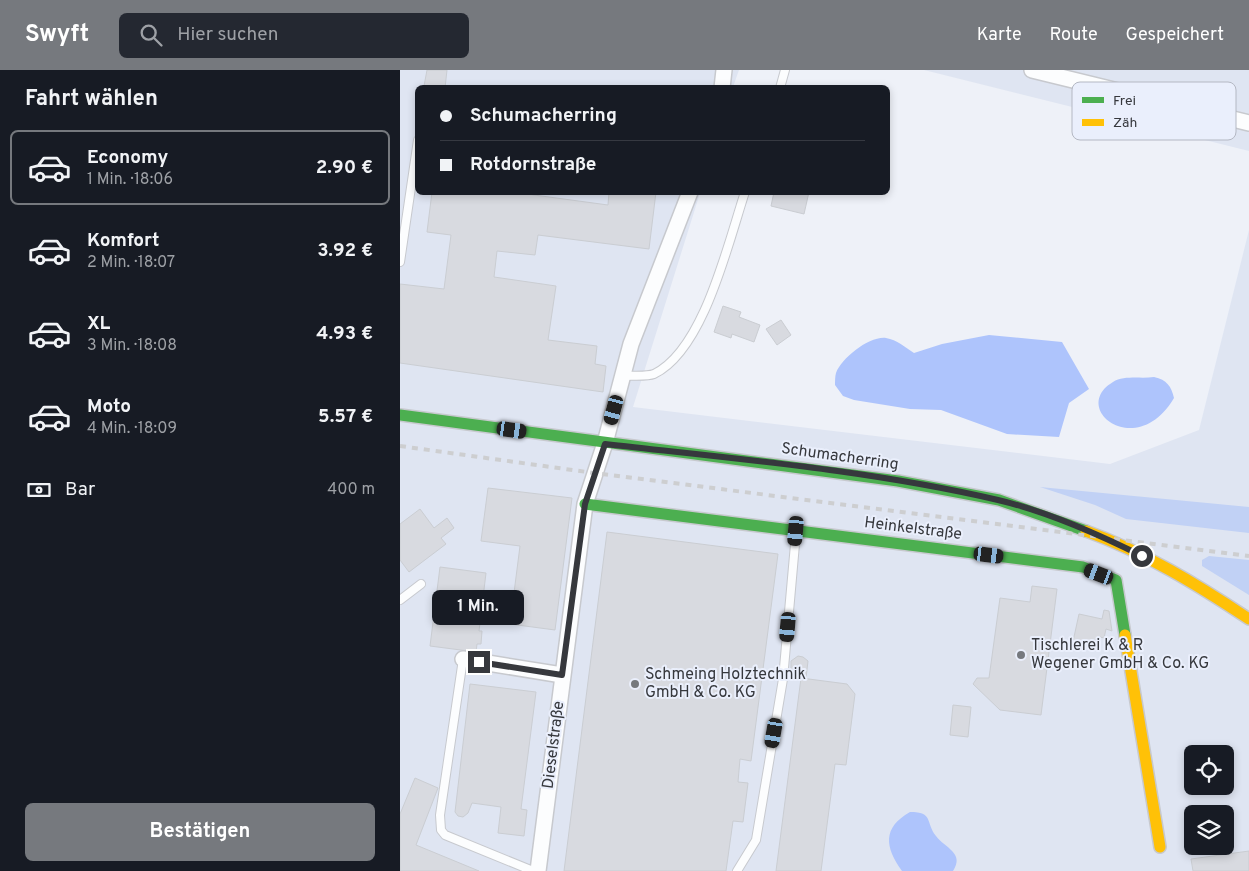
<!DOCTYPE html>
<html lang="de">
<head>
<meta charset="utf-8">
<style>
	:root { --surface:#171b24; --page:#242831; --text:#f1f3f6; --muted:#9ea1a6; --line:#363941; --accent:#76797e }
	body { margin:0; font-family:Overpass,sans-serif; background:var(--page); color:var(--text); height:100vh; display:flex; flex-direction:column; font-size:19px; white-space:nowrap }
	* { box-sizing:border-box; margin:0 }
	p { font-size:16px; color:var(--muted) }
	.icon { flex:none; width:28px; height:28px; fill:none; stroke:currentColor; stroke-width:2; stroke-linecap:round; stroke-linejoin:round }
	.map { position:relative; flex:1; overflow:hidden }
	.drawer { display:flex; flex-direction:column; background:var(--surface); width:400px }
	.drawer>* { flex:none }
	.guide { position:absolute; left:15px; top:15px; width:475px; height:110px; border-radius:8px; box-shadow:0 2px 8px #0003; display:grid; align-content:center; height:110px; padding:0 25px; background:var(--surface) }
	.controls { position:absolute; left:784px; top:675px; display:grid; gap:10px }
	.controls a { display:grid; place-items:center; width:50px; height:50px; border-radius:8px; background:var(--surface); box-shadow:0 2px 8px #0003; font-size:25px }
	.end { position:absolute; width:22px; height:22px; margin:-11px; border:6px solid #36383d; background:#fff; box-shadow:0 0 0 2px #fff }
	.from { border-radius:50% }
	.bubble { position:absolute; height:35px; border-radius:8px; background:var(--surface); box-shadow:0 2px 8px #0003; font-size:16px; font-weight:700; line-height:35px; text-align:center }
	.car { position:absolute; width:15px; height:30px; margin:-15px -8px; border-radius:6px; box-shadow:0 0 4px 1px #0007; background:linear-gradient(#222 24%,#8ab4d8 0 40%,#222 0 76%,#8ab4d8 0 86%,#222 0) }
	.guide b { display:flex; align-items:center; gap:18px; height:48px; font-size:19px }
	.guide b+b { border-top:1px solid var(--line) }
	.guide i { width:12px; height:12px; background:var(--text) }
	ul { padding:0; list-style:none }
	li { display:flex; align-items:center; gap:15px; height:75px; margin:0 10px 8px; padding:0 15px; border:2px solid transparent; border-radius:8px }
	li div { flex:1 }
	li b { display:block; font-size:19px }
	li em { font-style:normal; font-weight:700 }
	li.current { border-color:var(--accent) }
	li>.icon { width:45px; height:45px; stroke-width:1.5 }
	h2 { padding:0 25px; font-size:22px; line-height:60px }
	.pay { display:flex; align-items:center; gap:12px; height:55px; padding:0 25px; font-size:19px }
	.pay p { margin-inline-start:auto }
	.button { display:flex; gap:10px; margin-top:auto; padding:10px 25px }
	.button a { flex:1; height:58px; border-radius:8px; background:var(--accent); color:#fff; font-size:20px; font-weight:700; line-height:58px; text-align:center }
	header { display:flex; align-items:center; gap:30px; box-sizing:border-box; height:70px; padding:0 25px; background:var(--accent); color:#fff }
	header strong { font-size:24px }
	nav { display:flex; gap:28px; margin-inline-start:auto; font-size:18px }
	.search { width:350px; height:45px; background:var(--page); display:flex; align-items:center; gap:12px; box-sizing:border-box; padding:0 18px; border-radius:8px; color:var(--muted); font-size:19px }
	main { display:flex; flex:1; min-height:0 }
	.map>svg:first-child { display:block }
</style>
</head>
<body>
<header>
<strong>Swyft</strong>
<div class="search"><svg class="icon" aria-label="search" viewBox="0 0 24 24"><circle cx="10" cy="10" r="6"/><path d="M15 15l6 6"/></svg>Hier suchen</div>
<nav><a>Karte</a><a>Route</a><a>Gespeichert</a></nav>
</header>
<main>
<section class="drawer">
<h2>Fahrt wählen</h2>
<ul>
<li class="current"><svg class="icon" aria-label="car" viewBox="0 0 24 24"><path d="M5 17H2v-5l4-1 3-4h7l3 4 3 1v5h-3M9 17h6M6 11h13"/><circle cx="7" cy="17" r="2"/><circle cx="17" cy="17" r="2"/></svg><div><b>Economy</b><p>1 Min. · 18:06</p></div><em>2.90 €</em></li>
<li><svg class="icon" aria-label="car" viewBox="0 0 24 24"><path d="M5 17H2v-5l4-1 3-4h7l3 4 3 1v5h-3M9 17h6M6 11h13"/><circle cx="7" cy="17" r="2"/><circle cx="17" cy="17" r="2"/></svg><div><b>Komfort</b><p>2 Min. · 18:07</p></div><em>3.92 €</em></li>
<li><svg class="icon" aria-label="car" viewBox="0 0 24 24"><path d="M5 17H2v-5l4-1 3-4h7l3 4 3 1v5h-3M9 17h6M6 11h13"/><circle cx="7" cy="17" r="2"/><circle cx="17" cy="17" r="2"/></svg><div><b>XL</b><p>3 Min. · 18:08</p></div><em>4.93 €</em></li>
<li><svg class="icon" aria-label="car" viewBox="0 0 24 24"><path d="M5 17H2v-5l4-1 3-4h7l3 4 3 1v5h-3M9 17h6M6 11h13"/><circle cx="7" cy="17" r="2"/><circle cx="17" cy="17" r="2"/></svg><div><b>Moto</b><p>4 Min. · 18:09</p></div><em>5.57 €</em></li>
</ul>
<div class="pay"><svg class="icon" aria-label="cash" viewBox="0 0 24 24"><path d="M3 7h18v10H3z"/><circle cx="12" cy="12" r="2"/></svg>Bar<p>400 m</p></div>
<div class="button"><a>Bestätigen</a></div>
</section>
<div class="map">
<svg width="849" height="801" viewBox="0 0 849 801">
	<rect width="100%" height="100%" fill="#eef1f8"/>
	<g fill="#dfe5f2" fill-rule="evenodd">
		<path d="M 0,0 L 339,0 L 333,17 L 18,18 L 18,122 L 300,123 L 233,337 L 710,394 L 799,360 L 849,160 L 849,801 L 0,801 ZM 792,684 L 825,684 L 825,716 L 792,716 ZM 792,744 L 825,744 L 825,776 L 792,776 Z"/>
		<polygon points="524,0 849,0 849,81"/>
	</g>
	<g fill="#c1d1f5">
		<polygon points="640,417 849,437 849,463 726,449 695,435"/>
		<polygon points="809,486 849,490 849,525 802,496 802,490"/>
	</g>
	<g fill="#aec4fc">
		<path d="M 589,265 L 662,272 L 689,319 L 669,333 L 659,367 L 607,364 L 541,340 L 510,339 L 454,330 L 443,326 L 435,315 C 435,312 435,306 436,303 C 442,288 469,266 486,268 C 497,270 505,277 514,283 L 542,274 Z"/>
		<path d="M 754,307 C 767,310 771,316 774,328 C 736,392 669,338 713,312 C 724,305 741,309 754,307 Z"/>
		<path d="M 510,742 C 534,742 525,752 536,766 C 545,778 565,783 553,801 L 502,801 C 485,777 482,758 510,742 Z"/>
	</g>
	<g fill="#d8dae0" stroke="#cacdd2">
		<polygon points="27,0 47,0 45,18 24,16"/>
		<polygon points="32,122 112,122 208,135 209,122 256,122 249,179 138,165 135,185 97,181 94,207 156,216 148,270 197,276 195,294 206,296 203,322 0,293 0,214 44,219 51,165 27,162"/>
		<polygon points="374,122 409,122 404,144 371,136"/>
		<polygon points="323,236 341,242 339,247 360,255 354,272 332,264 331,268 314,262"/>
		<polygon points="381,250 391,265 377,275 366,259"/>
		<polygon points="88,418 172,428 155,560 110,554 120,476 81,471"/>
		<polygon points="20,439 34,458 47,448 54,458 41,468 46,474 9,502 0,490 0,454"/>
		<polygon points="207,462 378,484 351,691 340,689 338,712 348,713 343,752 333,751 326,801 164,801"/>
		<polygon points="40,497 86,503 79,561 82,561 81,574 77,574 76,582 30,576"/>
		<polygon points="632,516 657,519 641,645 600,640 573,614 577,608 589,608 600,528 630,532"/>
		<polygon points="704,540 709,541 712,561 706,559 704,568 700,567 686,575 685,579 672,576 679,544 702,549"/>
		<polygon points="398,586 403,587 408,591 406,608 394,603 391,598 391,591"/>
		<polygon points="401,608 447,614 455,624 446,695 435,694 421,801 376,801"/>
		<polygon points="70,614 136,622 121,739 127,740 124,766 98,763 101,737 72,733 68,743 63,747 58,746 55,742"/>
		<polygon points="553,635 571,637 568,667 550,665"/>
		<polygon points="15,708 38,718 16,775 79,801 0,801 0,744"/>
		<polygon points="849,781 849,801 793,801 791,789"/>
	</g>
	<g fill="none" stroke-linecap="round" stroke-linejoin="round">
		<defs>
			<g id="lane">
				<polyline points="380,18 385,0"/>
				<polyline points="0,192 18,70"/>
				<path d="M 223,306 C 232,305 246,307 254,304 C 304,280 328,173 345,122"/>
				<polyline points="0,530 21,514"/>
				<polyline points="63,589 40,745 41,760 45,765 133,801"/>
				<polyline points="337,801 356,770 383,609 396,463"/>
			</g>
			<g id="street">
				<polyline points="632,0 849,53"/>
				<polyline points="322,18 324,0"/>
				<polyline points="63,589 162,605"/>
				<polyline points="138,801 185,434 205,373 231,274 290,122"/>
			</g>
			<g id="fast">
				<polyline points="0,345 498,411 599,430 686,461"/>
				<polyline points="185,434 683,497 716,510 725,565"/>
			</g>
			<g id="slow">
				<path d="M 686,461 C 744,482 798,515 849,549"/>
				<polyline points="725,565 760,777"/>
			</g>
		</defs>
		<use href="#lane" stroke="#c7c9ce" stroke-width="10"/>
		<use href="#street" stroke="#c7c9ce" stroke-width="18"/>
		<use href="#fast" stroke="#c7c9ce" stroke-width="14"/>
		<use href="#slow" stroke="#c7c9ce" stroke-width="14"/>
		<use href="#lane" stroke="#fcfdfe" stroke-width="8"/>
		<use href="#street" stroke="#fcfdfe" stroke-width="15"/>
		<use href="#fast" stroke="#4caf50" stroke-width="11"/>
		<use href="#slow" stroke="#ffc107" stroke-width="11"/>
		<polyline stroke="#cdced0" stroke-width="4" stroke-dasharray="6 6" stroke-linecap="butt" points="0,376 194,403 849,486"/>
	</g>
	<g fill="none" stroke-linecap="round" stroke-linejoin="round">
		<path stroke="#36383d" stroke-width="6" d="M 79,592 L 162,605 L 185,434 L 205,374 C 336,389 469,400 598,430 C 645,441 698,464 742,486"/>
	</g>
	<g fill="#76797e" stroke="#eaeffc" stroke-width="2">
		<circle cx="621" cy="585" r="5"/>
		<circle cx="235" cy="614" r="5"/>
	</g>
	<g text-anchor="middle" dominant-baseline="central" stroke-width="4" stroke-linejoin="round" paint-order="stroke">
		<g font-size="16" fill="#36383d" stroke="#eaeffc">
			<text transform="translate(440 387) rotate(8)">Schumacherring</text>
			<text transform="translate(513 459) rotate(7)">Heinkelstraße</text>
			<text transform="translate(154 675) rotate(-83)">Dieselstraße</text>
		</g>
		<g font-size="16" fill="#36383d" stroke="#eaeffc" text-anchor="start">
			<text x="631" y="576">Tischlerei K &amp; R<tspan x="631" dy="18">Wegener GmbH &amp; Co. KG</tspan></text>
			<text x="245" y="605">Schmeing Holztechnik<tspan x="245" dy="18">GmbH &amp; Co. KG</tspan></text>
		</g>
	</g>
	<rect x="672" y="12" width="164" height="58" rx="8" fill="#eaeffc" stroke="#b4b8c3" stroke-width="1"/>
	<rect x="682" y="27" width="22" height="6" fill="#4caf50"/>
	<rect x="682" y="49" width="22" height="7" fill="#ffc107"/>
	<g font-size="14" fill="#36383d">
		<text x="713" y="35">Frei</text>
		<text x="713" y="57">Zäh</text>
	</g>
</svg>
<div class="controls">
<a><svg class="icon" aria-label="locate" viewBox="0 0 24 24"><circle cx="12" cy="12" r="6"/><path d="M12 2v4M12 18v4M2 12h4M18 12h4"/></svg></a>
<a><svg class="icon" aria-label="layers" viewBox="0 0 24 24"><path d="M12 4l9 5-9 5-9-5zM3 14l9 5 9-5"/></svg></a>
</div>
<i class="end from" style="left:742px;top:486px"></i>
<i class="end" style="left:79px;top:592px"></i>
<div class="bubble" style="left:32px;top:520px;width:92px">1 Min.</div>
<i class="car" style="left:214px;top:340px;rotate:195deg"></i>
<i class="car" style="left:112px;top:360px;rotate:98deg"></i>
<i class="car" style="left:396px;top:461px;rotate:185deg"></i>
<i class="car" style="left:589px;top:485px;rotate:97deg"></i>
<i class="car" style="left:699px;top:504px;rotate:291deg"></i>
<i class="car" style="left:388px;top:557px;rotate:185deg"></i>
<i class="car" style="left:374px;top:663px;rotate:190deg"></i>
<div class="guide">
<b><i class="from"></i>Schumacherring</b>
<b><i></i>Rotdornstraße</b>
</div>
</div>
</main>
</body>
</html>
